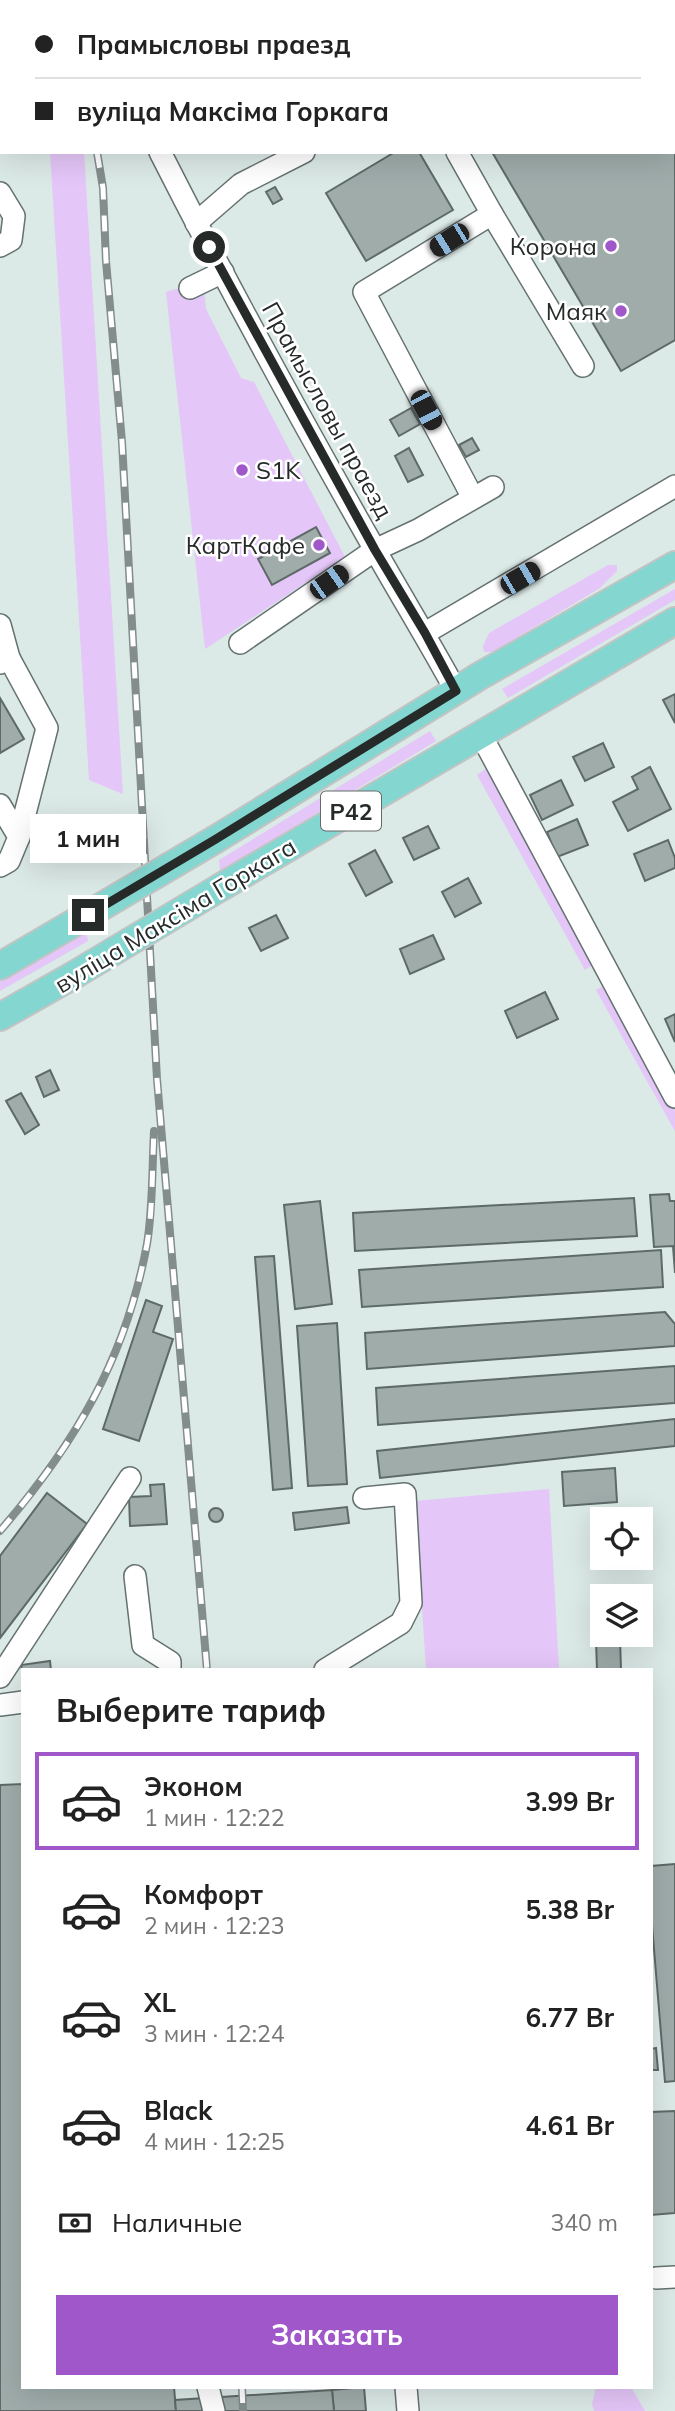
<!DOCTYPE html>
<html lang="ru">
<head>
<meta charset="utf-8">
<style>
	:root { --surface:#fff; --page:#f6f6f6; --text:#222; --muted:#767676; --line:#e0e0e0; --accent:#9f57ca }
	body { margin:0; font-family:Mulish,sans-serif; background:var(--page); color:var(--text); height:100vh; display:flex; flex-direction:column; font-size:26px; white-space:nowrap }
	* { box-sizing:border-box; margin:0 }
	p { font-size:23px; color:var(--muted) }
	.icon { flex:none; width:38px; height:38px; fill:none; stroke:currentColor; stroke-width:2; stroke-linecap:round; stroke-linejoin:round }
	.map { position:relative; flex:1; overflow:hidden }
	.side { position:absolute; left:21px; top:1668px; width:632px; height:721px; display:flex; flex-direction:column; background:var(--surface); border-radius:0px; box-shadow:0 7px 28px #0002 }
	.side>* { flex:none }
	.hud { position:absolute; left:0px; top:0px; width:676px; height:154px; box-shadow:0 7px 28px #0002; display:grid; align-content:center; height:154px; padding:0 35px; background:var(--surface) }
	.fabs { position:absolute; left:590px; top:1507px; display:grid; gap:14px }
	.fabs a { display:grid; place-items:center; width:63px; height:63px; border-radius:0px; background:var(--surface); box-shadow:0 7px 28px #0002; font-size:35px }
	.end { position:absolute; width:32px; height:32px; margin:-16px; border:9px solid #262b2a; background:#fff; box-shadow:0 0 0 4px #fff }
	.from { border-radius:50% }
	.bubble { position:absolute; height:49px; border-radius:0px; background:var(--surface); box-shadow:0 7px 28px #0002; font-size:23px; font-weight:700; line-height:49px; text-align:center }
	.car { position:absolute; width:21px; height:42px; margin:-21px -10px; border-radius:9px; box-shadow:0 0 5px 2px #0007; background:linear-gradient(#222 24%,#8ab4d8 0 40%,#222 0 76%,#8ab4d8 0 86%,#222 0) }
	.hud b { display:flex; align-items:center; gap:24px; height:66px; font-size:26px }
	.hud b+b { border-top:2px solid var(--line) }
	.hud i { width:18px; height:18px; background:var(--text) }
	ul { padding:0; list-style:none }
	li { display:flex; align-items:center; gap:21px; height:98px; margin:0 14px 10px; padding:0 21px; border:4px solid transparent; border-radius:0px }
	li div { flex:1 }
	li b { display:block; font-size:26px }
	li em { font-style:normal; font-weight:700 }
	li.current { border-color:var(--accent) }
	li>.icon { width:63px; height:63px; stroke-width:1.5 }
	h2 { padding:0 35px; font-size:32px; line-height:84px }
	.pay { display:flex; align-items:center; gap:18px; height:77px; padding:0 35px; font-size:26px }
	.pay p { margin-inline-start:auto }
	.primary-button { display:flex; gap:14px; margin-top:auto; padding:14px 35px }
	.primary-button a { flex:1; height:80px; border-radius:0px; background:var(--accent); color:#fff; font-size:28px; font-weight:700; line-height:80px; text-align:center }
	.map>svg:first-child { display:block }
</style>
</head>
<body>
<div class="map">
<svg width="675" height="2411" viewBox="0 0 675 2411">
	<rect width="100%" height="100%" fill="#dbe9e7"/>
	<g fill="#e4c6f8">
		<polygon points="50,152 84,152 123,794 89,780"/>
		<polygon points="203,281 206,309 241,378 254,382 345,557 205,649 166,292"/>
		<polygon points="608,565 617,565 617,571 600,588 493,652 484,652 483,646 489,633"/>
		<polygon points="675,589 675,600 508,698 502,689"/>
		<polygon points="430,731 436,741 220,872 219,860"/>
		<polygon points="487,768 594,964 585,970 477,775"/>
		<polygon points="86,932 88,941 0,991 0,981"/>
		<polygon points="606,984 675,1110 675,1131 596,990"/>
		<polygon points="549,1489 559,1669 426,1669 415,1501"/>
		<polygon points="596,2387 631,2387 645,2411 594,2411 592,2404"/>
	</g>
	<g fill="#9facaa" stroke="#5e6a68" stroke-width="2">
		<polygon points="402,0 675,0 675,340 621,371 492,152 674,152 674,2 403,2"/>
		<polygon points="395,152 419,152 453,210 366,261 326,193"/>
		<polygon points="275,187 282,199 273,204 266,192"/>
		<polygon points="411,408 420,424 399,436 390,420"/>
		<polygon points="472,438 479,450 466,457 459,445"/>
		<polygon points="409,448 423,475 408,482 395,456"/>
		<polygon points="316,527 330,553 272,585 258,559"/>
		<polygon points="675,694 675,723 663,700"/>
		<polygon points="0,698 24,739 0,753"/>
		<polygon points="603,743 614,767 585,781 573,757"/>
		<polygon points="650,767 671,809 628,831 613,802 638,789 632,777"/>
		<polygon points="561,780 573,805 542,820 530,795"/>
		<polygon points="577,819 588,845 557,857 547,832"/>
		<polygon points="428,826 439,848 414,860 403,838"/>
		<polygon points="668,840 675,858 675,868 645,881 634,854"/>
		<polygon points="375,850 392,882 366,896 349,864"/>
		<polygon points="468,878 481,903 455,917 442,892"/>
		<polygon points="276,915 288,938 261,951 249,928"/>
		<polygon points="433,935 444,959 410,974 400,949"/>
		<polygon points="545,992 558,1019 517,1038 505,1011"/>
		<polygon points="675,1014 675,1042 665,1019"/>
		<polygon points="50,1070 59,1090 44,1097 36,1077"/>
		<polygon points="21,1093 39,1125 25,1134 6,1101"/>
		<polygon points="669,1194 670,1201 675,1201 675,1273 673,1246 654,1247 650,1195"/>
		<polygon points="634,1198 637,1236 355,1251 353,1213"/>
		<polygon points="320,1201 332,1304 295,1309 284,1205"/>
		<polygon points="661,1250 663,1287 362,1307 359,1270"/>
		<polygon points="274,1256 292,1488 273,1490 255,1257"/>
		<polygon points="146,1300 162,1306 153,1332 173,1339 139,1441 103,1429"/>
		<polygon points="665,1312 675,1324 675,1346 367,1369 365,1333"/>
		<polygon points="337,1323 347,1484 308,1486 297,1326"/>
		<polygon points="675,1366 675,1403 378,1425 376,1388"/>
		<polygon points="675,1419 675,1446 380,1478 377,1451"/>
		<polygon points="615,1468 617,1502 564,1506 562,1472"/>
		<polygon points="164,1484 167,1524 130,1526 129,1497 151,1496 150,1485"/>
		<polygon points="47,1493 87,1524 0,1638 0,1556"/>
		<polygon points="347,1507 349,1523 295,1530 293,1513"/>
		<circle cx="216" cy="1515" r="7"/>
		<polygon points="620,1638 621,1670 597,1670 596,1640"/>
		<polygon points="50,1661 51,1670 23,1670 23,1674 21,1665"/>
		<polygon points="23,1784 23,2387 174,2387 176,2411 0,2411 0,1785"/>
		<polygon points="675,1864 675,2081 665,2082 651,1913 651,1866"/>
		<polygon points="656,2048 658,2070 651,2070 651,2049"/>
		<polygon points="675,2111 675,2213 651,2215 651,2112"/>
		<polygon points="364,2387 366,2411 334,2411 332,2390"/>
		<polygon points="332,2390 334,2411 176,2411 175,2400"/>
	</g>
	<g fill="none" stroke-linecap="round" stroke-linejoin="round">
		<defs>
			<g id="minor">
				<polyline points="119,0 119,2"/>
				<polyline points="371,0 372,2"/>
				<polyline points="231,2 234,0"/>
				<path d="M 160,152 C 228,286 300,418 374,548 C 401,596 430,643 456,691"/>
				<polyline points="457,152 492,214 364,292 473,498"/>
				<polyline points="0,193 14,216 11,240 0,246"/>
				<polyline points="492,214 583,366"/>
				<polyline points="196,223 241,184 304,152"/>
				<polyline points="190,288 223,272"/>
				<polyline points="0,625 9,658 0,663"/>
				<polyline points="425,633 675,486"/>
				<polyline points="240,643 375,550 418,530 493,487"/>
				<polyline points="9,658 47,728 19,837"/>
				<polyline points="481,735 675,1097"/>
				<polyline points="0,805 19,837 9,861 0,866"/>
				<polyline points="135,1576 143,1645 170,1662 170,1670"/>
				<polyline points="325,1670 401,1623 411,1603 405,1494 364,1498"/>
				<polyline points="0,1677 130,1478"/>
				<polyline points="0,1705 23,1702"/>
				<polyline points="656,2278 675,2277"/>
				<polyline points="208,2387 214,2411"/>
				<polyline points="406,2387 408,2411"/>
			</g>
			<g id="major">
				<polyline points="216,839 478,677 675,565"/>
				<polyline points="221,887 675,621"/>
				<polyline points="0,966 67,927"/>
				<polyline points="0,1017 74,975"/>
			</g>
		</defs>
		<use href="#minor" stroke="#657270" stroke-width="24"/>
		<use href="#major" stroke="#c2c4c3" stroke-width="30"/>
		<use href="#minor" stroke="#fff" stroke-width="21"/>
		<use href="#major" stroke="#84d7d1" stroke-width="26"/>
		<defs>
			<g id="rail">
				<polyline points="58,0 58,2"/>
				<polyline points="97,152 103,188 106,261 122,442 157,1079 207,1670"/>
				<path d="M 0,1531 C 75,1444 126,1358 147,1244 C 153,1208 152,1167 154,1131"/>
				<polyline points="242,2387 243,2411"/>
			</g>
		</defs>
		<use href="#rail" stroke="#838d8b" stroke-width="8"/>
		<use href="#rail" stroke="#fff" stroke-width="5" stroke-dasharray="16" stroke-linecap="butt"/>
		<defs>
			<g id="major-bridge">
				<polyline points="67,927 216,839"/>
				<polyline points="74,975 221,887"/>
			</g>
		</defs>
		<use href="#major-bridge" stroke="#c2c4c3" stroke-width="30" stroke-linecap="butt"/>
		<use href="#major-bridge" stroke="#84d7d1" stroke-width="26"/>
	</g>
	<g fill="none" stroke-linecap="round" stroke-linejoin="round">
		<polyline stroke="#262b2a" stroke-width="9" points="88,915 216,839 456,691 425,633 375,550 209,247"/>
	</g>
	<g fill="#9f57ca" stroke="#fff" stroke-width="2.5">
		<circle cx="611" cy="246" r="7"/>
		<circle cx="621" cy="311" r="7"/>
		<circle cx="242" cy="470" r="7"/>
		<circle cx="319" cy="545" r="7"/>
	</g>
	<g text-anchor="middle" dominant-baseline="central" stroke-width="5" stroke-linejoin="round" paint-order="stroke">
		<rect fill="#fff" stroke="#676b6a" stroke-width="2" x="321" y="791.5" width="60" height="39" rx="5"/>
		<g font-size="23" font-weight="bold" fill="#262b2a">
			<text x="351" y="811">Р42</text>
		</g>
		<g font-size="24" fill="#262b2a" stroke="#fff" text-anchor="end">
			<text x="597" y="246">Корона</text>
			<text x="607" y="311">Маяк</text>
			<text x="256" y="470" text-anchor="start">S1K</text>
			<text x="305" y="545">КартКафе</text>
		</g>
		<g font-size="24" fill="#262b2a" stroke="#fff">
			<text transform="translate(328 410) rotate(61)">Прамысловы праезд</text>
			<text transform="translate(175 915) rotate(-31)">вуліца Максіма Горкага</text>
		</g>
	</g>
</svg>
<div class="fabs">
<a><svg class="icon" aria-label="locate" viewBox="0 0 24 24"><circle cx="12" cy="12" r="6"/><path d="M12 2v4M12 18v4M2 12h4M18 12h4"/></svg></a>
<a><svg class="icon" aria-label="layers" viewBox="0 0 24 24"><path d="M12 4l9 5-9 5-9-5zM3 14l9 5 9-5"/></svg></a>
</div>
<i class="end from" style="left:209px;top:247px"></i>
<i class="end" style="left:88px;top:915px"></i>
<div class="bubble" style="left:30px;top:814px;width:116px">1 мин</div>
<i class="car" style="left:449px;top:240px;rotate:238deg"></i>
<i class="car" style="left:426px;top:410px;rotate:152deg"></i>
<i class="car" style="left:520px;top:578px;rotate:60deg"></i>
<i class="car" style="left:329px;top:582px;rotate:55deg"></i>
<div class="hud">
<b><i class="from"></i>Прамысловы праезд</b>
<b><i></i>вуліца Максіма Горкага</b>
</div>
<section class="side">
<h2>Выберите тариф</h2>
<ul>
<li class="current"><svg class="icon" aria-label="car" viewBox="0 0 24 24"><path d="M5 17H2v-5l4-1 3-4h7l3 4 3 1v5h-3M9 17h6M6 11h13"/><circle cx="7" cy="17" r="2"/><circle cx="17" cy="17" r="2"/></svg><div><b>Эконом</b><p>1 мин · 12:22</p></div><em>3.99 Br</em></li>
<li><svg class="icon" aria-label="car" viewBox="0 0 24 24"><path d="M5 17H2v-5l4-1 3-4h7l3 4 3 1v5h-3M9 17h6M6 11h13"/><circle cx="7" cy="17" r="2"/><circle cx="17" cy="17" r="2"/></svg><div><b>Комфорт</b><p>2 мин · 12:23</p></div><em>5.38 Br</em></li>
<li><svg class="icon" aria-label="car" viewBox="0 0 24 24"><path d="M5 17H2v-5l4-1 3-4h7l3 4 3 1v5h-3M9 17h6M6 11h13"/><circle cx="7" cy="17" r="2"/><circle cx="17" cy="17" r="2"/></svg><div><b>XL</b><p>3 мин · 12:24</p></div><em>6.77 Br</em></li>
<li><svg class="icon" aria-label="car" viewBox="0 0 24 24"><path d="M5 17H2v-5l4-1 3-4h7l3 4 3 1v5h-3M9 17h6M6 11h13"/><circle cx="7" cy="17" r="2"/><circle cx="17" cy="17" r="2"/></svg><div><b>Black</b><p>4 мин · 12:25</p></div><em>4.61 Br</em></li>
</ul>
<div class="pay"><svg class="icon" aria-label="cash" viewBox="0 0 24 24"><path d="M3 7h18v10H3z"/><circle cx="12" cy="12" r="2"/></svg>Наличные<p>340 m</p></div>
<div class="primary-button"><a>Заказать</a></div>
</section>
</div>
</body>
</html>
